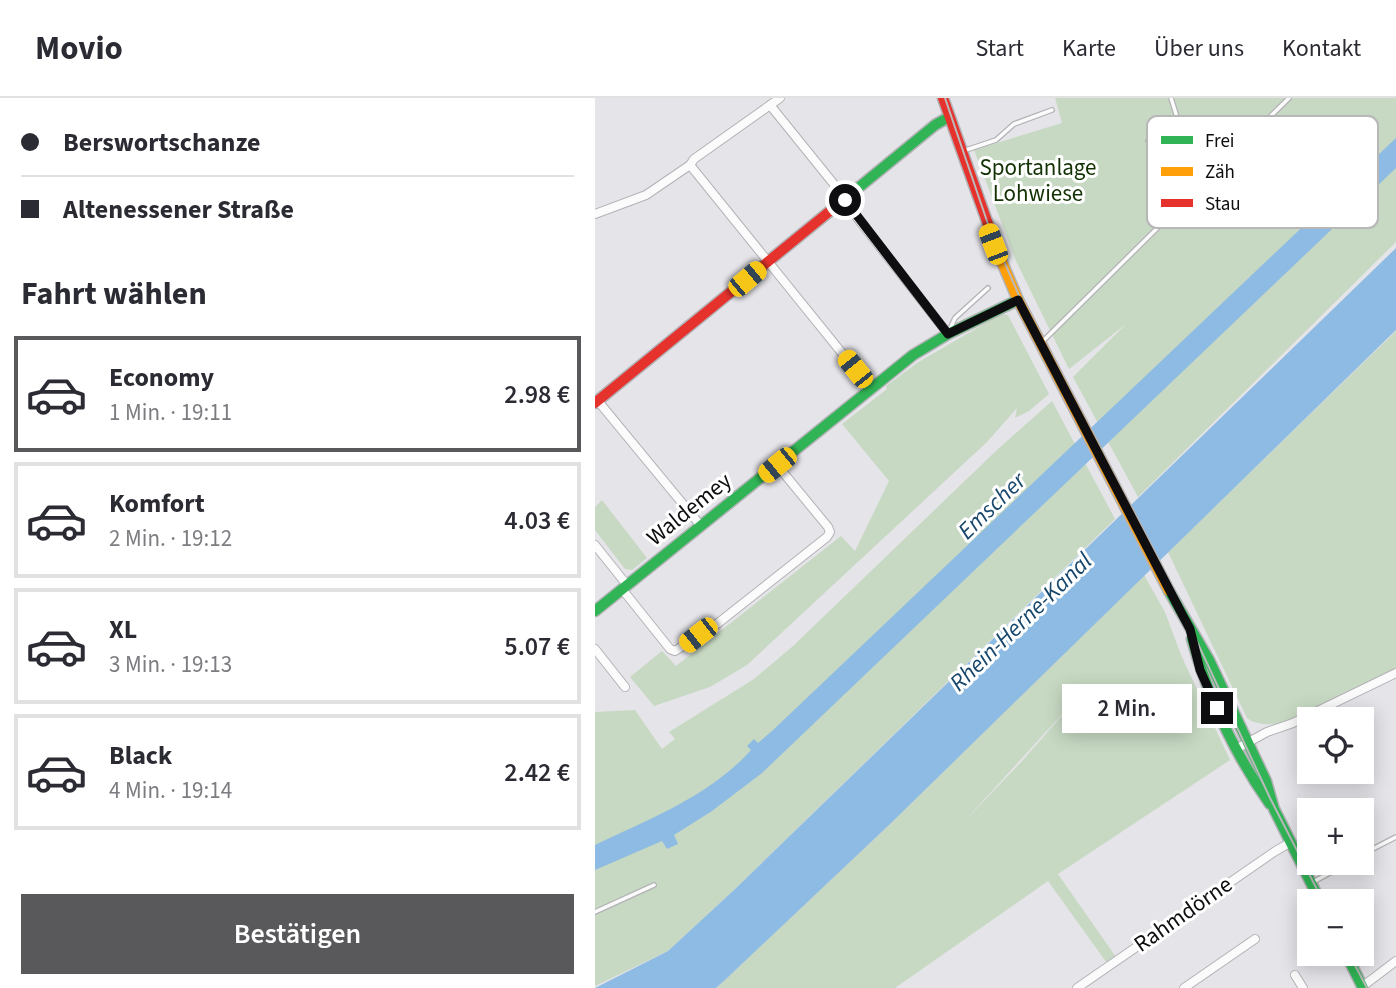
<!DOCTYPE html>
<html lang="de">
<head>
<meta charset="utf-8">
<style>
	:root { --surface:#fff; --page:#f2f2f3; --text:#2b2b33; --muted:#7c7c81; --line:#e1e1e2; --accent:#59595c }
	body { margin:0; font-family:"Source Sans 3",sans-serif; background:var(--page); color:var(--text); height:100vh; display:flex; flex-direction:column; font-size:26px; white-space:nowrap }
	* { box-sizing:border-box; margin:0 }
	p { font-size:23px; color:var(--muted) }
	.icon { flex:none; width:38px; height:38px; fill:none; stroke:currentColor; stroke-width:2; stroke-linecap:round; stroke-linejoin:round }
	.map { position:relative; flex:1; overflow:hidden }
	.side { display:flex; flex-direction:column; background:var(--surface); width:595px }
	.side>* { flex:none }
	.banner { display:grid; align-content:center; height:154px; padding:0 21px; background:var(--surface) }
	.fabs { position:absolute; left:702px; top:609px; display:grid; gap:14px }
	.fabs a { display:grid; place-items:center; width:77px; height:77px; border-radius:0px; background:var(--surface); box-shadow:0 4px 18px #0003; font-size:35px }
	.end { position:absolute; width:32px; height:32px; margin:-16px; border:9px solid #0e0e10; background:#fff; box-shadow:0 0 0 4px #fff }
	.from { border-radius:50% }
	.bubble { position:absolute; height:49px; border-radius:0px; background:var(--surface); box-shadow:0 4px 18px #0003; font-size:23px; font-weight:600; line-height:49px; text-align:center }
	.car { position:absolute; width:21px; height:42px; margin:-21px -10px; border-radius:9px; box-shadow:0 0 5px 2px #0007; background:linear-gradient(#f5c518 24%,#345 0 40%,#f5c518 0 76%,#345 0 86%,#f5c518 0) }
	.banner b { display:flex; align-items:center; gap:24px; height:66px; font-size:26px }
	.banner b+b { border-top:2px solid var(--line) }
	.banner i { width:18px; height:18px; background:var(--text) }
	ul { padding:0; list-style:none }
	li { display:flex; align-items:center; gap:21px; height:116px; margin:0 14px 10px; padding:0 7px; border:4px solid var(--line); border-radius:0px }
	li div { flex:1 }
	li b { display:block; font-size:26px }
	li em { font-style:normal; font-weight:600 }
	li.selected { border-color:var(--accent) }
	li>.icon { width:63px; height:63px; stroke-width:1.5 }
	h2 { padding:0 21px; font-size:32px; line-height:84px }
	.cta { display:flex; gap:14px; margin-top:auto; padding:14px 21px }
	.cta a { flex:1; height:80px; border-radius:0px; background:var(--accent); color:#fff; font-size:28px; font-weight:600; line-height:80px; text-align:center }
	header { display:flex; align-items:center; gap:42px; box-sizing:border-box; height:98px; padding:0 35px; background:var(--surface); border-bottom:2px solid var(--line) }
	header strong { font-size:33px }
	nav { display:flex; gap:38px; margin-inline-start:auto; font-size:24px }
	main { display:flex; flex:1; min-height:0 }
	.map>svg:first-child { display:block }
</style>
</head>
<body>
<header>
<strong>Movio</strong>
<nav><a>Start</a><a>Karte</a><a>Über uns</a><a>Kontakt</a></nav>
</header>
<main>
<section class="side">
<div class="banner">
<b><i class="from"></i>Berswortschanze</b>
<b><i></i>Altenessener Straße</b>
</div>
<h2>Fahrt wählen</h2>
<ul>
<li class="selected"><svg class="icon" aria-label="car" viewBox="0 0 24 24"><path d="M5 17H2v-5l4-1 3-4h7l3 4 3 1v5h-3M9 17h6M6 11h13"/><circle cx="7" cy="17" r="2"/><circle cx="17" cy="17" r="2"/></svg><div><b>Economy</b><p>1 Min. · 19:11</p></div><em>2.98 €</em></li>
<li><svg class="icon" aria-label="car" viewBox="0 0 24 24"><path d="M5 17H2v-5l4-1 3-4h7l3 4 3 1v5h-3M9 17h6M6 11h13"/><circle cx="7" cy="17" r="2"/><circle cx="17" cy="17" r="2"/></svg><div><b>Komfort</b><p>2 Min. · 19:12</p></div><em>4.03 €</em></li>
<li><svg class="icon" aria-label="car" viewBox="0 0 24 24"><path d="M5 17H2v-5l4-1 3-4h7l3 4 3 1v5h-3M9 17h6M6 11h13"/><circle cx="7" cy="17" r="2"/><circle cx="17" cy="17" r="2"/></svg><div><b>XL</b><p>3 Min. · 19:13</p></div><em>5.07 €</em></li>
<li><svg class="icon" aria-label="car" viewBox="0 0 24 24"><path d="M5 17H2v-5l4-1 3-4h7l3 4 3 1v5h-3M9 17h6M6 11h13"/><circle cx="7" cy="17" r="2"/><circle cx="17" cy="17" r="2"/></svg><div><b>Black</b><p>4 Min. · 19:14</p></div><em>2.42 €</em></li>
</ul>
<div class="cta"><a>Bestätigen</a></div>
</section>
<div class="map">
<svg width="801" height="890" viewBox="0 0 801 890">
	<rect width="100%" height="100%" fill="#e5e4e9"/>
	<g fill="#c7d9c3" fill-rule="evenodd">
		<polygon points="460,0 801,0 801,144 543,399 478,279 531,226 474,271 421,163 379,52 467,25"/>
		<polygon points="406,216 413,217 454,296 434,313 420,320 422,310 392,344 152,567 115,589 59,608 35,579 67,553 81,568 246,438 260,453 294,383 247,326 292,291 291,288 322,265"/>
		<path d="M 801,233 L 801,572 C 768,589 735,609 701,622 C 688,627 662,629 652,620 L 573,454 Z"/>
		<polygon points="457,303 520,421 139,792 73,853 0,888 0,614 40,612 67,651 80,641 74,634 159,581 198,548 404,350"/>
		<polygon points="7,402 52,460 37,472 30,471 0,432 0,409"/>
		<path d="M 549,477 L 570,514 L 586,557 L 635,662 L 463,776 L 523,862 L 514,868 L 453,783 L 300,890 L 121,890 L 293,728 ZM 488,593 L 428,662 L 367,726 Z"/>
	</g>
	<g fill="#8ebbe3">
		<path d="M 801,40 L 801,70 L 167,675 L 117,713 L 79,737 L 83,746 L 72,751 L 67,743 L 0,772 L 0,747 C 54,721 115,698 156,652 L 152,648 L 159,641 L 163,645 L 177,633 Z"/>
		<polygon points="801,150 801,232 293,728 131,881 121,890 0,890 73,853 139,792"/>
	</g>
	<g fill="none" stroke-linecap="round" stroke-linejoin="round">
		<defs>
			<g id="lane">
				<polyline points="576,0 596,64"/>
				<polyline points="553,43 587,32"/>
				<polyline points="368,53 401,42 419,26 457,12"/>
				<polyline points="583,75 596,64 605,88"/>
				<polyline points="355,231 360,220 393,190"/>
				<polyline points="446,245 694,0"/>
				<polyline points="766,757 801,739"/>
				<polyline points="718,784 753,765"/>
				<polyline points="0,814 59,787"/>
			</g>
			<g id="street">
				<polyline points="175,7 246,95 253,108 353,236"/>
				<polyline points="95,67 276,291"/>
				<polyline points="0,116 51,97 95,67 99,61 185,0"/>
				<polyline points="3,303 106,428"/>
				<polyline points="0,447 32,487"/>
				<polyline points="27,491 75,551 80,553 122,526 232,439 235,434 233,429 182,367"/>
				<polyline points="0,551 30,589"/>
				<polyline points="641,651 672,634 698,625 801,575"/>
				<polyline points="700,877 708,890"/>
				<polyline points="768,888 801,863"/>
				<polyline points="482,890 679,754 696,744"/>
				<polyline points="589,890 660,841"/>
			</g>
			<g id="fast">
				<polyline points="235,113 340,27 354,19"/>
				<polyline points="574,493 614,562 671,683 679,711 725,803"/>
				<polyline points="0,513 318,257 353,236 423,202"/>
				<path d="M 597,541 C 614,601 639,655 675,706"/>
				<polyline points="751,856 768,890"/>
			</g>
			<polyline id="slow" points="404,157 423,202 574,493"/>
			<g id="jam">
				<polyline points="348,0 404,157"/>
				<polyline points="0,305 235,113"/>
			</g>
		</defs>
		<use href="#lane" stroke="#b3b2b6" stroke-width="6"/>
		<use href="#street" stroke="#b3b2b6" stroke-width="10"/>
		<use href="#fast" stroke="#b3b2b6" stroke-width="13"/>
		<use href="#slow" stroke="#b3b2b6" stroke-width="13"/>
		<use href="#jam" stroke="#b3b2b6" stroke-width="13"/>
		<use href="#lane" stroke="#fbfbfc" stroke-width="3.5"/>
		<use href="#street" stroke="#fbfbfc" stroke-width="8"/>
		<use href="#fast" stroke="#30b455" stroke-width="10"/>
		<use href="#slow" stroke="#ff9f0a" stroke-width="10"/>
		<use href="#jam" stroke="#e5322d" stroke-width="10"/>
		<g stroke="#bababb" stroke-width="2">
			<polyline points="350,0 394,129 429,209 583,503 675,700 728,803"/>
			<polyline points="754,856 772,890"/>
		</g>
	</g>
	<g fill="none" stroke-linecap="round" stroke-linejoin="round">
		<polyline stroke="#0e0e10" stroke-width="9" points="250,102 353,236 423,202 588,518 595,531 605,572 622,610"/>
	</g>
	<g text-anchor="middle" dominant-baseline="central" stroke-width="6" stroke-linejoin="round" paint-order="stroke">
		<g font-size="23" fill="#123203" stroke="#fff">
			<text x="443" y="69">Sportanlage<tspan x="443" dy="26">Lohwiese</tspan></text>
		</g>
		<g font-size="23" fill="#0e0e10" stroke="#fff">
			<text transform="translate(94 411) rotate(-39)">Waldemey</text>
			<text transform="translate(588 816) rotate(-35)">Rahmdörne</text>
		</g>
		<g font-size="24" font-style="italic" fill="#16466b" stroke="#fff">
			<text transform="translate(397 408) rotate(-44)">Emscher</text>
			<text transform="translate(426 524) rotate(-44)">Rhein-Herne-Kanal</text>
		</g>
	</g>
	<rect x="552" y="18" width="231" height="112" rx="10" fill="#fff" stroke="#b7b7b7" stroke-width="2"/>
	<rect x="566" y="38" width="32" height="8" fill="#30b455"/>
	<rect x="566" y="69" width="32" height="9" fill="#ff9f0a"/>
	<rect x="566" y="101" width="32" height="8" fill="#e5322d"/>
	<g font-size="19" fill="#0e0e10">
		<text x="610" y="49">Frei</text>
		<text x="610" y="80">Zäh</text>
		<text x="610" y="112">Stau</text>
	</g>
</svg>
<div class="fabs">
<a><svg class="icon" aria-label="locate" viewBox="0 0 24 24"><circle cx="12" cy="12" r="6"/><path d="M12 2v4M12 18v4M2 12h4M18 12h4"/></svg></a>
<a>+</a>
<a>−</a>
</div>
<i class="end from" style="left:250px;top:102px"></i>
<i class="end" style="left:622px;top:610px"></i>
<div class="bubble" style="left:467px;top:586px;width:130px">2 Min.</div>
<i class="car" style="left:398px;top:146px;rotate:339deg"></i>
<i class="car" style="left:152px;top:181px;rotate:50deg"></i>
<i class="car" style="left:260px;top:271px;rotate:321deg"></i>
<i class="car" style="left:182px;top:367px;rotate:231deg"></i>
<i class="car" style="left:103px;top:537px;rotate:232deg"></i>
</div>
</main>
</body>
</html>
